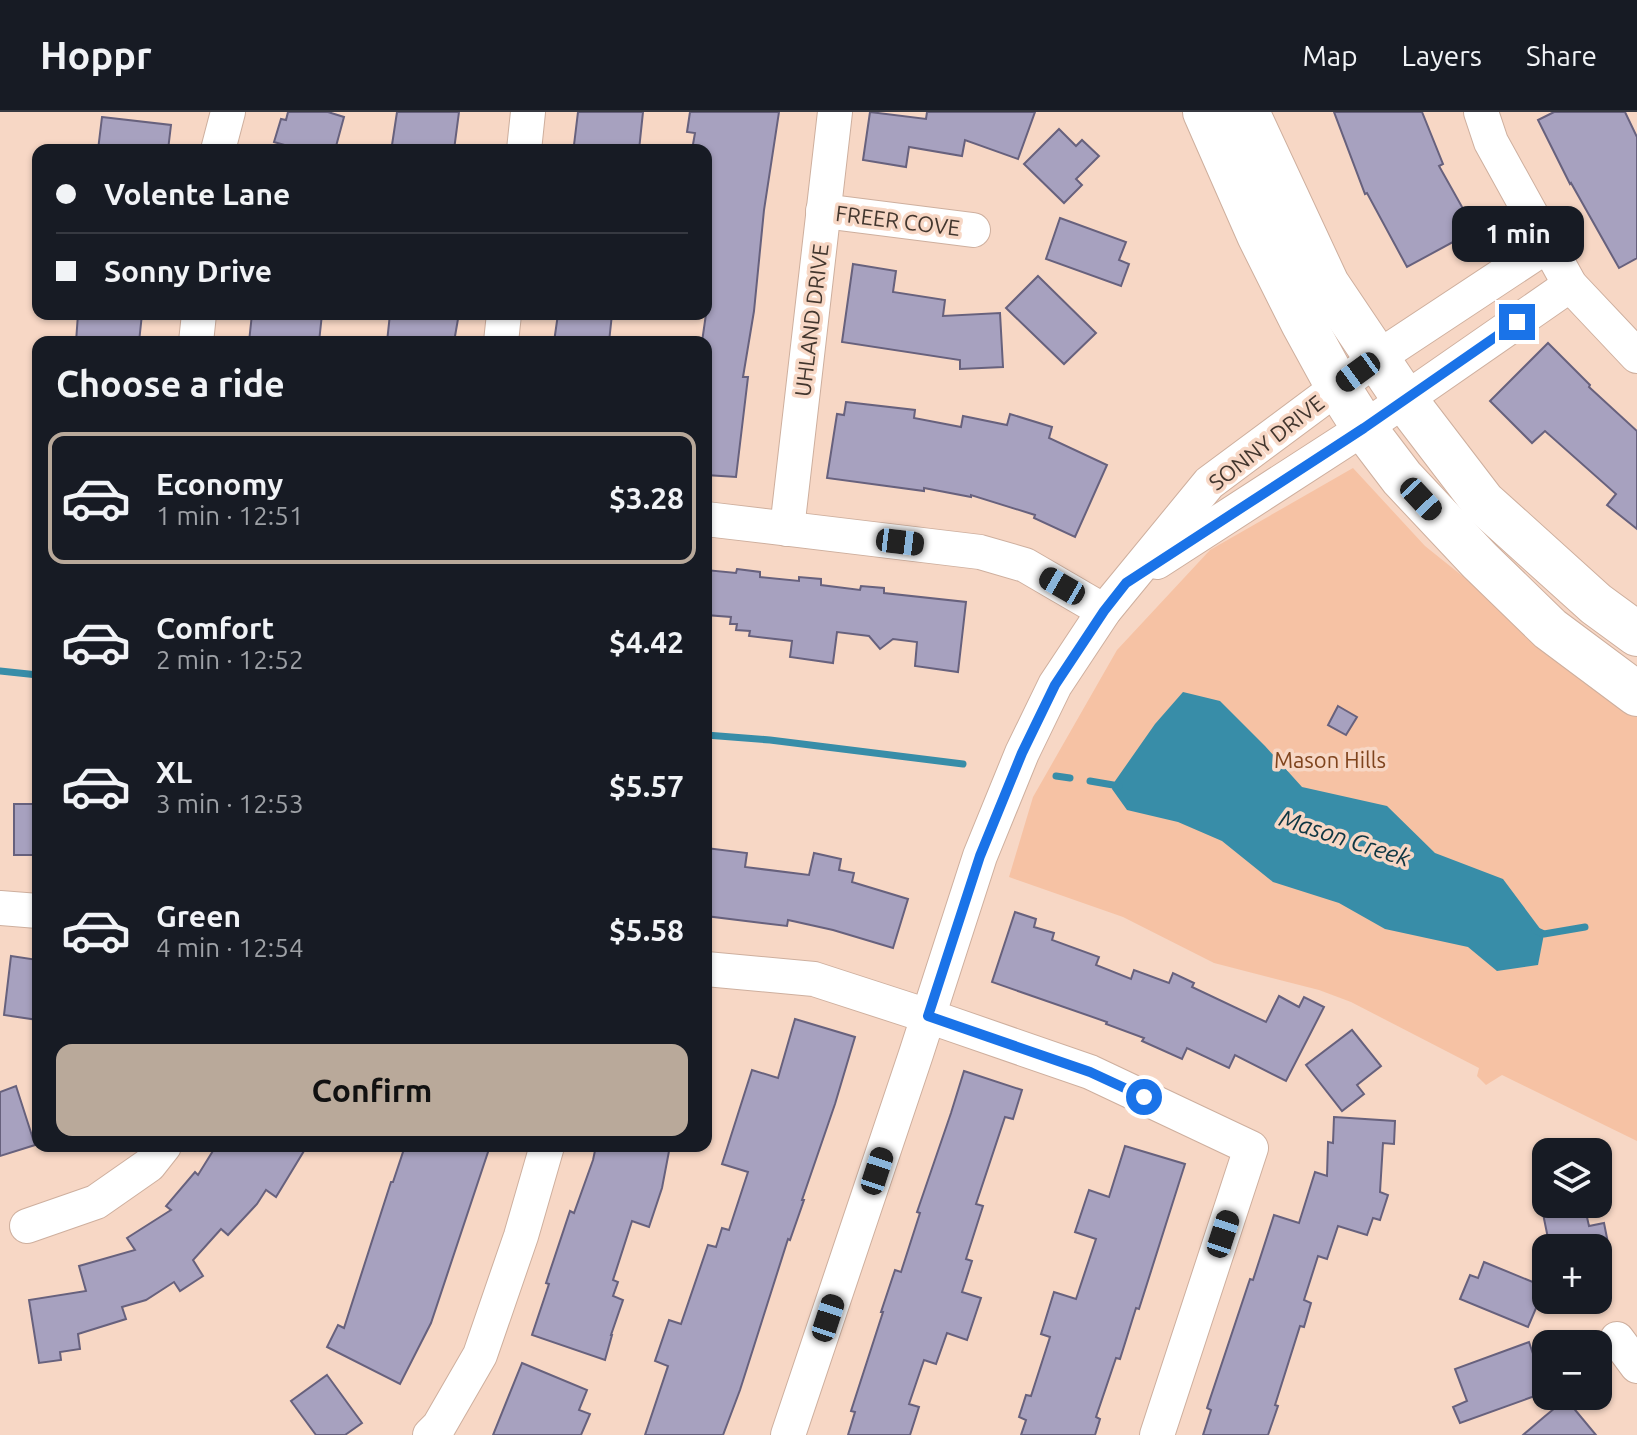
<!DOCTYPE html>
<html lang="en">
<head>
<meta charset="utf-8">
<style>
	:root { --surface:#171b24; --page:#242831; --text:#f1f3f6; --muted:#9ea1a6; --line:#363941; --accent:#b9a99a }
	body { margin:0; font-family:Ubuntu,sans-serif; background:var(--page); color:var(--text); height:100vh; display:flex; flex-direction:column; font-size:30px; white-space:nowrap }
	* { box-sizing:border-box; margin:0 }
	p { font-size:26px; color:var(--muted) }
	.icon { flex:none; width:44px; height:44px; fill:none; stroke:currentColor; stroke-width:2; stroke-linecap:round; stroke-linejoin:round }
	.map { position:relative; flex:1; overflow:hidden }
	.sheet { position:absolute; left:32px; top:224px; width:680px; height:816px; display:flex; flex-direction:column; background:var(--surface); border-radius:16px; box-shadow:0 2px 6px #0004 }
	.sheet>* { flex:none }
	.hud { position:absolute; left:32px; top:32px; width:680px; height:176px; border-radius:16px; box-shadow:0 2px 6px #0004; display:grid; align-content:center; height:176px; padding:0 24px; background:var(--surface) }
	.tools { position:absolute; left:1532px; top:1026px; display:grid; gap:16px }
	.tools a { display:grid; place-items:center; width:80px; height:80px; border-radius:16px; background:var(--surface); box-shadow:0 2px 6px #0004; font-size:40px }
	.end { position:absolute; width:36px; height:36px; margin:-18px; border:10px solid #1a73e8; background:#fff; box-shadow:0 0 0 4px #fff }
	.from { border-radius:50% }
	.bubble { position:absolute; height:56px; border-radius:16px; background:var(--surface); box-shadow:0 2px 6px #0004; font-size:26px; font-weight:700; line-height:56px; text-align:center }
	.car { position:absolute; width:24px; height:48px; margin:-24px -12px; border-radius:10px; box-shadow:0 0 6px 2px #0007; background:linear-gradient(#222 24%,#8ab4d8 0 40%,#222 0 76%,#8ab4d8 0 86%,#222 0) }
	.hud b { display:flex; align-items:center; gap:28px; height:76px; font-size:30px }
	.hud b+b { border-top:2px solid var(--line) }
	.hud i { width:20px; height:20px; background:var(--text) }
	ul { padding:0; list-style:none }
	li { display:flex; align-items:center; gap:24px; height:132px; margin:0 16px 12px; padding:0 8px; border:4px solid transparent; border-radius:16px }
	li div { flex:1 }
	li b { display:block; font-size:30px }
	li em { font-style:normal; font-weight:700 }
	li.active { border-color:var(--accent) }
	li>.icon { width:72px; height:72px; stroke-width:1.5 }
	h2 { padding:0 24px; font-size:36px; line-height:96px }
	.button { display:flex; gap:16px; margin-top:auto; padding:16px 24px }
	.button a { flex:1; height:92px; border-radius:16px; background:var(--accent); color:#111; font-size:32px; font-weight:700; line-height:92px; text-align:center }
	header { display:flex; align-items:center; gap:48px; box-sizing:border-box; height:112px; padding:0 40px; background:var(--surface); border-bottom:2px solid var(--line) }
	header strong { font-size:38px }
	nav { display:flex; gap:44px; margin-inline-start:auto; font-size:28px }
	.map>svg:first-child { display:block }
</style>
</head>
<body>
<header>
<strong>Hoppr</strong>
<nav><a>Map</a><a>Layers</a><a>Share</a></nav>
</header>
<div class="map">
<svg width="1637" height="1323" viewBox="0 0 1637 1323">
	<rect width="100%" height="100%" fill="#f7d7c5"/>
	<polygon fill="#f6c2a4" points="1353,356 1425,434 1536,523 1637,598 1637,1029 1502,963 1486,973 1477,964 1479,956 1351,890 1319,878 1214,851 1123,805 1009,765 1033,685 1117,538 1210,438"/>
	<polygon fill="#388da8" points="1183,580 1220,589 1265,634 1302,675 1387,694 1435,741 1503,767 1544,822 1538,853 1497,859 1468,835 1385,817 1339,791 1273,770 1222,729 1178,710 1127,698 1112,677 1113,672 1155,612"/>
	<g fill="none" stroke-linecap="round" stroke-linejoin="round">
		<g stroke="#388da8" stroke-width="7">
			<polyline points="0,559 38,563"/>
			<polyline points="706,623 770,628 963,652"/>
			<polyline points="1056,664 1070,666"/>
			<polyline points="1090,669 1119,674"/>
			<polyline points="1535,818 1544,822 1585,815"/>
		</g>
	</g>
	<g fill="#a7a1bf" stroke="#67617d" stroke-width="2">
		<polygon points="288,0 328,0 344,5 335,38 302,38 274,30 281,7 286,8"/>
		<polygon points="397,0 459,0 454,38 405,38 405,35 392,33"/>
		<polygon points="578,0 643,0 639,38 574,33"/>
		<polygon points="690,0 779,0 764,98 754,199 743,265 748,265 736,365 706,363 706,230 702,230 706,202 706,38 692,38 695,21 687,20"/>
		<polygon points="870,0 926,7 927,0 1035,0 1018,47 965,28 962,44 909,35 906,55 863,48"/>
		<polygon points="1334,0 1422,0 1443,52 1439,54 1475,118 1407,155 1367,81 1365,82"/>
		<polygon points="1554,0 1625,0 1637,25 1637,146 1619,156 1571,71 1570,72 1538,8"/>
		<polygon points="102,5 171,13 168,38 98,38"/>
		<polygon points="1059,17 1076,34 1082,28 1099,44 1076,67 1082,73 1064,91 1024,52"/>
		<polygon points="1060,106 1126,130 1119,148 1129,152 1121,174 1046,147"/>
		<polygon points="853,152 896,159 893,180 945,188 943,204 1000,201 1003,255 960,257 960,248 842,230"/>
		<polygon points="1038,164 1096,221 1064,252 1006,196"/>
		<polygon points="78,202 142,202 139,230 76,230"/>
		<polygon points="252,202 322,202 319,230 249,230"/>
		<polygon points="390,202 450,202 450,206 458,207 454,230 387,230"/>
		<polygon points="558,202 612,202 609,230 554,230"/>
		<polygon points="1548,231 1590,273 1589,275 1637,319 1637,417 1607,393 1616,382 1545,319 1532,331 1490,289"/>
		<polygon points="846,290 915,298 914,306 961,315 963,304 1007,313 1010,302 1052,315 1049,326 1107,353 1075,425 1034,406 1035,403 971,383 971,385 924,376 924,379 827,366 837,302 844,303"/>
		<polygon points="737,457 760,460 760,465 799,469 799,465 821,467 821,473 860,478 861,474 884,476 884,481 966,490 958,560 915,554 917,530 893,527 880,537 869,524 837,520 833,551 790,545 792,529 749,524 750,519 736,518 737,512 730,512 731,505 706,503 706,458 736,461"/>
		<polygon points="1338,594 1357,605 1346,623 1328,613"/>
		<rect x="14" y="692" width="24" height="51"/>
		<polygon points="706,736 747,741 745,755 809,763 814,741 841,747 839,758 854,761 852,770 908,787 893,836 833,818 788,808 787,814 706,804"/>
		<polygon points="1015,800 1036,807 1034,815 1054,821 1052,828 1099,845 1096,853 1131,867 1134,858 1169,871 1173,861 1194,871 1192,875 1266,910 1279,884 1299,895 1304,885 1324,895 1286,969 1235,943 1229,956 1187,936 1182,947 1142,929 1144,926 1106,912 1107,910 992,870"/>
		<polygon points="11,844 38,848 38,908 4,903"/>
		<polygon points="795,907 855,925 835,992 802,1088 804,1088 790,1128 788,1127 740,1278 723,1323 645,1323 668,1254 655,1249 669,1208 681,1212 708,1133 716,1135 722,1116 729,1118 748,1060 722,1052 752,958 778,966"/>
		<polygon points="1352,918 1381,954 1357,973 1364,982 1342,999 1306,953"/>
		<polygon points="964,959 1022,978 1013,1007 1005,1005 976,1092 983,1094 966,1147 972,1149 962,1180 981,1186 967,1228 947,1221 936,1252 924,1248 909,1292 919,1295 910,1323 848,1323 855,1300 851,1299 883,1200 881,1200 895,1158 901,1160 920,1101 917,1100 951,1001"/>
		<polygon points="16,974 35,1033 0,1044 0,980"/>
		<polygon points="1334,1005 1395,1009 1394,1032 1383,1031 1380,1080 1388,1083 1380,1108 1373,1106 1367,1123 1338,1114 1327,1147 1318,1144 1304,1188 1311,1191 1304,1215 1300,1214 1275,1293 1278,1294 1268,1323 1203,1323 1211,1298 1207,1296 1250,1167 1253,1168 1274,1103 1299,1111 1315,1060 1327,1064 1328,1030 1333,1031"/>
		<polygon points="216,1034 307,1034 276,1085 266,1078 257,1092 228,1123 221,1117 193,1148 203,1164 180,1179 174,1170 146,1188 122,1195 126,1207 78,1222 80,1237 60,1240 61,1248 39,1251 29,1188 86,1179 79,1154 135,1138 127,1126 171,1098 166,1094 195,1060 198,1063"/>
		<polygon points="405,1034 490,1034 431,1211 400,1272 327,1235 338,1213 344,1216 391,1070 393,1070"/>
		<polygon points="596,1034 670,1034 662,1076 649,1115 632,1109 613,1168 618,1170 613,1184 623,1188 611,1223 612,1223 605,1248 532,1223 549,1172 546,1171 570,1099 574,1101 593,1048"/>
		<polygon points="1125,1034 1185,1052 1139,1197 1136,1196 1120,1247 1116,1246 1096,1305 1100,1307 1095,1323 1021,1323 1026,1308 1019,1305 1026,1283 1031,1284 1050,1225 1041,1222 1054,1180 1076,1187 1096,1127 1075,1120 1089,1078 1109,1085"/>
		<polygon points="1541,1092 1584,1092 1589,1114 1604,1111 1609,1136 1550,1136"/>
		<polygon points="1484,1150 1545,1175 1528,1215 1460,1187 1470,1163 1478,1166"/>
		<polygon points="1529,1230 1546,1280 1460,1311 1453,1295 1467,1289 1455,1257"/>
		<polygon points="522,1251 587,1278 579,1298 590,1302 581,1323 493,1323"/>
		<polygon points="327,1263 362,1311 345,1323 316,1323 291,1289"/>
		<polygon points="1566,1287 1596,1323 1523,1323 1544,1305"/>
	</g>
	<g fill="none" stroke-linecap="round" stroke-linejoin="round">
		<defs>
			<g id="minor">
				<polyline points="1481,0 1491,30 1570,173 1637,244"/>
				<polyline points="218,38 228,0"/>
				<polyline points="524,38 528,0"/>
				<polyline points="823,99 973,118"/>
				<polyline points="196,230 199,202"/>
				<polyline points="501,230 504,202"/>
				<polyline points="706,407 980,440 1025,453 1104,499"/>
				<polyline points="787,417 835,0"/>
				<polyline points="1157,450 1364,316 1570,173"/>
				<polyline points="0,796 38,799"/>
				<polyline points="706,857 814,867 928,904 1090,960 1251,1036 1157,1323"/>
				<polyline points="27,1114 96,1090 149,1053 164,1034"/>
				<polyline points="1617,1227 1637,1254"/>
				<polyline points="430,1323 439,1314 480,1243 521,1124 547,1034"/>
				<polyline points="788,1323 916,942 980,744 1022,641 1055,573 1104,499 1209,371 1377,246 1548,133"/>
			</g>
			<g id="major">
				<polyline points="1205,0 1259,123 1303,211 1338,275 1364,316 1402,366 1479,448 1550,517 1637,582"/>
				<polyline points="1247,0 1327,172 1405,288 1483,390 1596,492 1637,522"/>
			</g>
		</defs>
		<use href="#minor" stroke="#ceaf9e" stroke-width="36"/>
		<use href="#major" stroke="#ceaf9e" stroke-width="46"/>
		<use href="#minor" stroke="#fff" stroke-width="34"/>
		<use href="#major" stroke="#fff" stroke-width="44"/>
	</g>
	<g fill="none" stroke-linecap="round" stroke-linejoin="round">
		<polyline stroke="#1a73e8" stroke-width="10" points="1144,985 1090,960 928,904 980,744 1022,641 1055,573 1104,499 1126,471 1364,316 1517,210"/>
	</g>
	<g text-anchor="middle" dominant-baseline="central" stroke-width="7" stroke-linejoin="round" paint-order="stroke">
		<g font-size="22" fill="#42362e" stroke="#f7d7c5">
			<text transform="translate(898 108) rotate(7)">FREER COVE</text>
			<text transform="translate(811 208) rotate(-83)">UHLAND DRIVE</text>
			<text transform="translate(1266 330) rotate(-38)">SONNY DRIVE</text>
		</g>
		<g font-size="22" fill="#7f441d" stroke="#f7d7c5">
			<text x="1330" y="647">Mason Hills</text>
		</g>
		<g font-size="24" font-style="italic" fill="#0e3642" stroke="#f7d7c5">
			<text transform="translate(1345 726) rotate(18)">Mason Creek</text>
		</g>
	</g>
</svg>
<div class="tools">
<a><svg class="icon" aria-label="layers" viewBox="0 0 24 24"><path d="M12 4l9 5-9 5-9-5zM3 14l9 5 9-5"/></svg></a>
<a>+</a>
<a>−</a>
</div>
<i class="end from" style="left:1144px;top:985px"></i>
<i class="end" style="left:1517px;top:210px"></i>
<div class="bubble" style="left:1452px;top:94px;width:132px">1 min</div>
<i class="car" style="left:1358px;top:260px;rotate:234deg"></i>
<i class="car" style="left:1421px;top:387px;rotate:137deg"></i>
<i class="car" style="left:900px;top:430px;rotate:97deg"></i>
<i class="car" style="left:1062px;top:474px;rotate:300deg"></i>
<i class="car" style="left:877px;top:1059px;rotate:18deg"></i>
<i class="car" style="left:1223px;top:1122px;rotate:18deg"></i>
<i class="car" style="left:828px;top:1206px;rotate:18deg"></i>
<div class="hud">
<b><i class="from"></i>Volente Lane</b>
<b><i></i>Sonny Drive</b>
</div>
<section class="sheet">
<h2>Choose a ride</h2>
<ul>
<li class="active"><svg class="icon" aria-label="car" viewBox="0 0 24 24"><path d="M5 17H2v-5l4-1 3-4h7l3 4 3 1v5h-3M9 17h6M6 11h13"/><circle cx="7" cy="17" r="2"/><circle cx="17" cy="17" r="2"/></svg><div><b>Economy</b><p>1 min · 12:51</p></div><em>$3.28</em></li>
<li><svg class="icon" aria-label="car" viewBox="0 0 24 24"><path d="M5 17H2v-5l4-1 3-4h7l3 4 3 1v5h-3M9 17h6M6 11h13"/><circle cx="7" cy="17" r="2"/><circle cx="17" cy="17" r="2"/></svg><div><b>Comfort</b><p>2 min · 12:52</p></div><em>$4.42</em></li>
<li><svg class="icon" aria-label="car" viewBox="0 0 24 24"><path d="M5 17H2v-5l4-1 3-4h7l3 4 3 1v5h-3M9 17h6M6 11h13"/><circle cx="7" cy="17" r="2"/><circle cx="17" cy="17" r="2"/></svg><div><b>XL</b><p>3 min · 12:53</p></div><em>$5.57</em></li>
<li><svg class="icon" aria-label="car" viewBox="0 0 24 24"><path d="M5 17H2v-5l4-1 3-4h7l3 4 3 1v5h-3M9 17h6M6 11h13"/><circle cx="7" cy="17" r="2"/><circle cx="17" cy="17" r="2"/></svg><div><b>Green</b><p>4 min · 12:54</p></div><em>$5.58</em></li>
</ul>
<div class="button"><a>Confirm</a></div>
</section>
</div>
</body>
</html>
